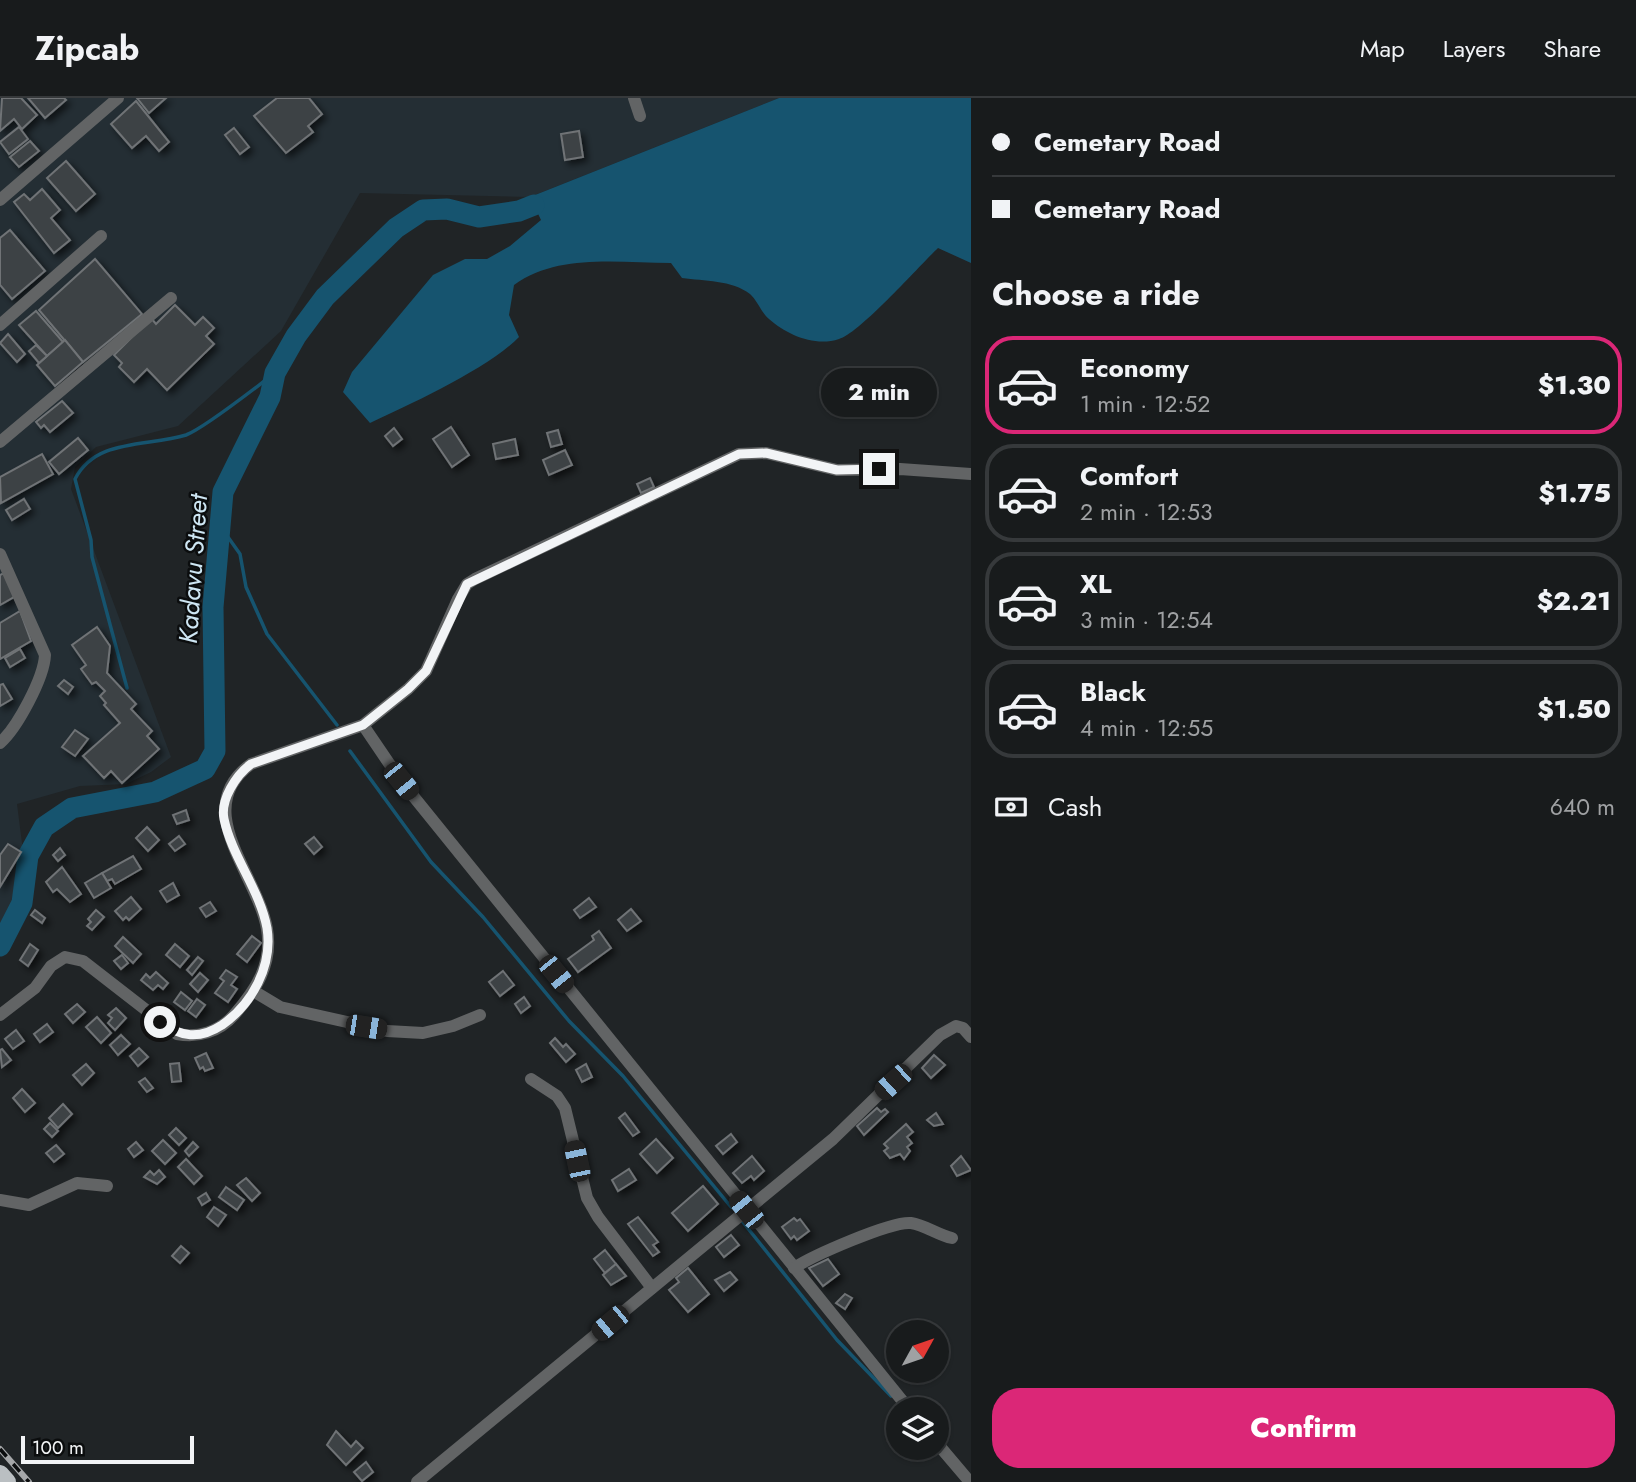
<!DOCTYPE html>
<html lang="en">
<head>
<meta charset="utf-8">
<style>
	:root { --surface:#181b1c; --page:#252829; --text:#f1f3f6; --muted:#9fa1a3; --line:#36393b; --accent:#db2777 }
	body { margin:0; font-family:Jost,sans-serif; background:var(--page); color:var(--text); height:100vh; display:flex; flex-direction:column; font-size:26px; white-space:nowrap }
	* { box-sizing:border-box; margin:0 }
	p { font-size:23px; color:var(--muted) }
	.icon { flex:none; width:38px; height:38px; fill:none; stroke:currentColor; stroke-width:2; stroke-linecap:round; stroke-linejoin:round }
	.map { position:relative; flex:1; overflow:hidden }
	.side { display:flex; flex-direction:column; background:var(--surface); width:665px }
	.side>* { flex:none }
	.hud { display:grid; align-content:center; height:154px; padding:0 21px; background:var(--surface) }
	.needle { width:46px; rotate:50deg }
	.buttons { position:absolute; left:886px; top:1222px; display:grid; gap:14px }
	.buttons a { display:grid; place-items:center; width:63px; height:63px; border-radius:50%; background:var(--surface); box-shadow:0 2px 5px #0004,0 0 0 2px var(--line); font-size:35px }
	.scale { position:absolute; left:21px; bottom:18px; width:173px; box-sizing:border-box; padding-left:7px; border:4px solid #f2f4f6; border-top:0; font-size:19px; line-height:24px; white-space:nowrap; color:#f2f4f6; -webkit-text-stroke:5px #0b0d0e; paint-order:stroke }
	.end { position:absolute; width:32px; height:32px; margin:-16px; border:9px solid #f2f4f6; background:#111; box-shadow:0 0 0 4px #111 }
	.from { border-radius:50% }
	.bubble { position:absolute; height:49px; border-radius:24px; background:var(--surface); box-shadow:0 2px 5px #0004,0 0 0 2px var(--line); font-size:23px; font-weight:800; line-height:49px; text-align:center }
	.car { position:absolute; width:21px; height:42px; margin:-21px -10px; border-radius:9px; box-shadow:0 0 5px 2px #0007; background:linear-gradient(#222 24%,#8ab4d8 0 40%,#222 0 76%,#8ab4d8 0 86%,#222 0) }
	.hud b { display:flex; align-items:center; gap:24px; height:66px; font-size:26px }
	.hud b+b { border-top:2px solid var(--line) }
	.hud i { width:18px; height:18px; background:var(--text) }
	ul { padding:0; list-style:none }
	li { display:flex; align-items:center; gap:21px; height:98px; margin:0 14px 10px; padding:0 7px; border:4px solid var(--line); border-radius:28px }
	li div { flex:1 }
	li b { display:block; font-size:26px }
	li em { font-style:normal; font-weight:800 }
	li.selected { border-color:var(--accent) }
	li>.icon { width:63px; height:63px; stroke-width:1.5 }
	h2 { padding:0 21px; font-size:32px; line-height:84px }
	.pay { display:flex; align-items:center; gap:18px; height:77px; padding:0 21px; font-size:26px }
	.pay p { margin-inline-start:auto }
	.action { display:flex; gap:14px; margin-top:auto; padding:14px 21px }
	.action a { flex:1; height:80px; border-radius:28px; background:var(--accent); color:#fff; font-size:28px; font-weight:800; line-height:80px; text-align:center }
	header { display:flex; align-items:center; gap:42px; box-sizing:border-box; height:98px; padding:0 35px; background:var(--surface); border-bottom:2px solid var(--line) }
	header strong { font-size:33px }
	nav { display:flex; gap:38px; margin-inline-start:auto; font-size:24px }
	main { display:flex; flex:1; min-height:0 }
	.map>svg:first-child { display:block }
</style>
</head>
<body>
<header>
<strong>Zipcab</strong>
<nav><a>Map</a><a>Layers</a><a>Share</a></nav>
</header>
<main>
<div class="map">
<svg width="971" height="1384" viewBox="0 0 971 1384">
	<defs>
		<filter id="shadow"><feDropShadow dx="4" dy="4" stdDeviation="3.5" flood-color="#0009"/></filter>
	</defs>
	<rect width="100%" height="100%" fill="#202426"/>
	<polygon fill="#242e34" points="0,0 779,0 530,99 360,95 281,233 178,328 96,349 75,369 71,391 171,659 151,674 126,686 80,688 17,706 23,753 10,812 0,832"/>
	<path fill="#16546f" d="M 779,0 L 971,0 L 971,165 L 938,150 C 919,168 860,235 839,241 C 815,249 787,237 769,221 C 761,214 757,202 750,196 C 732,182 704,183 682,180 L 671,165 C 619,165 558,155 514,187 L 509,217 L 519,239 C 489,270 411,306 370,325 L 343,294 L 352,274 L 433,177 L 465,161 L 487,161 L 510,148 L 541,122 L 530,99 Z"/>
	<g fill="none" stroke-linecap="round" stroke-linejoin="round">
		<g stroke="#16546f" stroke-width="3.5">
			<polyline points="218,425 240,456 246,489 267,536 337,627"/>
			<path d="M 127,590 L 92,459 L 91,442 L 75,381 C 96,340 147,349 186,337 C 205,330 256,289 275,275"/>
			<polyline points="350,653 431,764 483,819 569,923 623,978 731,1109"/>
			<polyline points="742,1123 837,1242 891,1298"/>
		</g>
		<polyline stroke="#16546f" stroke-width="21" points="0,848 22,805 28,758 44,729 72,710 155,694 205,671 215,653 213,509 223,394 270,299 275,275 296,238 325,199 396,130 423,112 447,111 479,119 519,113 534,107"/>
	</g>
	<g fill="#3e4244" stroke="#6f7376" stroke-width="2" filter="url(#shadow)">
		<polygon points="2,0 21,0 37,17 22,31 14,21 0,33"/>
		<polygon points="28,0 64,0 66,2 45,20"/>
		<polygon points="137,0 166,0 149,15"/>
		<polygon points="277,0 309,0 322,16 308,28 313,34 286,55 254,18"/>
		<polygon points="136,3 169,44 159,53 146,38 132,50 111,26"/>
		<polygon points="19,29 28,41 9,56 0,44"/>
		<polygon points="234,30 249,49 240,56 225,37"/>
		<polygon points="579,33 583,59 565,62 561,36"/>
		<polygon points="30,43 39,53 19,69 10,59"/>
		<polygon points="66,63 95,96 76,113 47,80"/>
		<polygon points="42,91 60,112 51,120 70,142 54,155 14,104 24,96 30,102"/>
		<polygon points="10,132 45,173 12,201 0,187 0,140"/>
		<polygon points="95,161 142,216 83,264 39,212"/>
		<polygon points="175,207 195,227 203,219 214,230 206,238 214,246 167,292 147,271 134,284 119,269 122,265 114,257 151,220 156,226"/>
		<polygon points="36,213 63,244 47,258 19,227"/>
		<polygon points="8,236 25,256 17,264 0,245"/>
		<polygon points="65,242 83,264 55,288 37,267"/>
		<polygon points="36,247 47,258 39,265 29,253"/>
		<polygon points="62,303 73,315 50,334 44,327 41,330 36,324"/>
		<polygon points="451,329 469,357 452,369 433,341"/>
		<polygon points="394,330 402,341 393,348 385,338"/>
		<polygon points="558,332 562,346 551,349 547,335"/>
		<polygon points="78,340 88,352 59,376 49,364"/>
		<polygon points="515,341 518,357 496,361 493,346"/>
		<polygon points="565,352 572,367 549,377 543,362"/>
		<polygon points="42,356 53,376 1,405 0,379"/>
		<polygon points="650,380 654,389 641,395 637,386"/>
		<polygon points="24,401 30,411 12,422 6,412"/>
		<polygon points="6,474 14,499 0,507 0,477"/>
		<polygon points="20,513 31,543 0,561 0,525"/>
		<polygon points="97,529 110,548 107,575 136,606 131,611 152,633 147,638 159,651 122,685 111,673 104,680 83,658 120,625 104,607 106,605 100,598 105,593 96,584 92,586 81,571 86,567 72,547"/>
		<polygon points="20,551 25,560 10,569 5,560"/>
		<polygon points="64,582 73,589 68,596 58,588"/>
		<polygon points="3,586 12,601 0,608 0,587"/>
		<polygon points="75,632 88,641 75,658 62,649"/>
		<polygon points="186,712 189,722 177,726 173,717"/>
		<polygon points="147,729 159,742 148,753 136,740"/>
		<polygon points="179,738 185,746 175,753 169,746"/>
		<polygon points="314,739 322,749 314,756 305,746"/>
		<polygon points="8,746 21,754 0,789 0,757"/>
		<polygon points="60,750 65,757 58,763 53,757"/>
		<polygon points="133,758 141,771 115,786 112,781 107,783 102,775"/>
		<polygon points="62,769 81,796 70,804 57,791 53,794 46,784"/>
		<polygon points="102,775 111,790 94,800 85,785"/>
		<polygon points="173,785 179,797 167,804 160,793"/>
		<polygon points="131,799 141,811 129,822 126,819 123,822 115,813"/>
		<polygon points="589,800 596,809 580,820 574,812"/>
		<polygon points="210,804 216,813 206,819 200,810"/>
		<polygon points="631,811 641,823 627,833 618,822"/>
		<polygon points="35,812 45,820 42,825 31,817"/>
		<polygon points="96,812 104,819 92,832 87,828 91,824 88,821"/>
		<polygon points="599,833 611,850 578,874 568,861 594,842 592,838"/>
		<polygon points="252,838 261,845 247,864 237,856"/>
		<polygon points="123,839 141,856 133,865 115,848"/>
		<polygon points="30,846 38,852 28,868 20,862"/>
		<polygon points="175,846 189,858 180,869 166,857"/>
		<polygon points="122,857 128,865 121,871 114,863"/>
		<polygon points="198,859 203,863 192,877 187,872"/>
		<polygon points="226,872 237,879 231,887 237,891 228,904 215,895 224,883 220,880"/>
		<polygon points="503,873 514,887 500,898 489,884"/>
		<polygon points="156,874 168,885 163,891 158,887 153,892 141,882 146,876 150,880"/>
		<polygon points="200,875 208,882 198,894 190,886"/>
		<polygon points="181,894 192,903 185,912 174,904"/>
		<polygon points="524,899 530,908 521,915 515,906"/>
		<polygon points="197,901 205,907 196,919 188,913"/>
		<polygon points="77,906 85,914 73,925 65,916"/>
		<polygon points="116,910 126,920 115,932 108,925 112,920 108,917"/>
		<polygon points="97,919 111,935 101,945 86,929"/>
		<polygon points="47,926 53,934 40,944 34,936"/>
		<polygon points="16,932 24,943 13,951 5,941"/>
		<polygon points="121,937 130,946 118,957 110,947"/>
		<polygon points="555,940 563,949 566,946 575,956 566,964 550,945"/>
		<polygon points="139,950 148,959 138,968 130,958"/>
		<polygon points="2,951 11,962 2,969 0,952"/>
		<polygon points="206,955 213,970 205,973 203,969 200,971 195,960"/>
		<polygon points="934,957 945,967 931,980 922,970"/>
		<polygon points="179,965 181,983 172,984 170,966"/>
		<polygon points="86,966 94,975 82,987 73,977"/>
		<polygon points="586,966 592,979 582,984 576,972"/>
		<polygon points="145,980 153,990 147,994 139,984"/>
		<polygon points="22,991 35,1005 25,1014 13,1000"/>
		<polygon points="63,1006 72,1016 58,1030 49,1020"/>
		<polygon points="877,1010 881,1014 885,1011 888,1014 864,1037 857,1028"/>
		<polygon points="625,1015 639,1034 633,1038 619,1020"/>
		<polygon points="936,1015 943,1026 934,1028 927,1022"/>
		<polygon points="50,1025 58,1033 52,1039 44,1031"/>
		<polygon points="906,1026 913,1034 907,1039 912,1045 907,1049 910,1053 904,1061 900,1056 890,1060 884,1053 888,1050 884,1046"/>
		<polygon points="176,1030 186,1040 179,1047 169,1037"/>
		<polygon points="731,1036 737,1044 723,1056 716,1048"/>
		<polygon points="656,1041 673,1060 657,1075 640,1056"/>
		<polygon points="163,1042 176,1055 165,1066 152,1053"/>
		<polygon points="136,1044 143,1052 134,1059 128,1051"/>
		<polygon points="193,1044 198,1049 189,1058 185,1053"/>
		<polygon points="56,1047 64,1056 54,1064 46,1055"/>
		<polygon points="752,1058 764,1073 754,1082 751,1078 742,1085 733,1075"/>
		<polygon points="961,1058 971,1072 957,1078 951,1068"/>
		<polygon points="186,1061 202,1078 194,1086 178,1069"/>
		<polygon points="629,1071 636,1082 618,1093 612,1082"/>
		<polygon points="159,1072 165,1079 157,1086 144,1079 150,1073 154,1077"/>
		<polygon points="246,1080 260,1095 252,1103 237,1087"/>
		<polygon points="703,1088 718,1106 688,1133 672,1115"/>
		<polygon points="226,1089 244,1102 237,1112 219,1099"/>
		<polygon points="206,1095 210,1102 202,1107 198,1100"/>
		<polygon points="214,1109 226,1117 218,1128 207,1119"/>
		<polygon points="638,1119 658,1144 653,1147 659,1154 653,1158 628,1126"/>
		<polygon points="794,1120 797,1123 800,1121 809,1133 797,1142 794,1138 791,1141 782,1129"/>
		<polygon points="731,1137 739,1147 724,1159 716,1149"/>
		<polygon points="181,1148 189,1155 180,1165 172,1158"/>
		<polygon points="605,1152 616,1166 605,1175 594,1161"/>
		<polygon points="828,1161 839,1176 823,1188 809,1170"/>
		<polygon points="616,1166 626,1178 611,1187 603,1177"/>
		<polygon points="688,1170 709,1196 688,1214 669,1192 679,1184 676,1180"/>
		<polygon points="730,1174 737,1182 724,1193 715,1182"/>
		<polygon points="845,1196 852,1200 845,1211 836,1205"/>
		<polygon points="336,1333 351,1349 356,1343 363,1350 346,1367 327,1347"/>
		<polygon points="366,1364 373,1374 362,1383 354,1374"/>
	</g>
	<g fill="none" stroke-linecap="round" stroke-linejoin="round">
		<g stroke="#626465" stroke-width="12">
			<polyline points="634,0 640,18"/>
			<polyline points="0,102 118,0"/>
			<polyline points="0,227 101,138"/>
			<polyline points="0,344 171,200"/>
			<path d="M 0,456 L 45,557 C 44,580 17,630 0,645"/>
			<polyline points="363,627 401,683 909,1311"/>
			<polyline points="255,894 280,909 387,933 423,935 453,928 480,917"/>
			<path d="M 0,917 L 35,890 L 51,868 L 65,859 L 83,863 L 177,936 C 198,940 219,934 234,917 C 256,892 273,866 267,831 C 258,777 189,711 251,666 L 363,627 L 408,591 L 426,573 L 458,501 L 467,486 L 475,481 L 739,356 L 766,355 L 837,372 L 900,371 L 971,376"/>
			<polyline points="531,981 557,998 565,1010 587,1100 598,1119 652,1190"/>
			<polyline points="0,1102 29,1107 77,1085 107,1088"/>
			<path d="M 794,1170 C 812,1158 891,1123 911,1125 C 925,1127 938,1137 952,1140"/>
			<polyline points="936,1344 970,1384"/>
			<polyline points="417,1384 833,1041 940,937 956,928 963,930 971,939"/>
		</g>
		<polyline stroke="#babfc2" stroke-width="18" points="0,1376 7,1384"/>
		<defs>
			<polyline id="rail" points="0,1351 29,1384"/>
		</defs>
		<use href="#rail" stroke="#a5a7a9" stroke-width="6"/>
		<use href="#rail" stroke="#0b0d0e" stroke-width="3.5" stroke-dasharray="10" stroke-linecap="butt"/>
	</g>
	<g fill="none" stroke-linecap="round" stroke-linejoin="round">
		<path stroke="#f2f4f6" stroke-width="9" d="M 160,924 C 181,939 199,942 222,927 C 252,906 273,868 267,830 C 260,792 232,759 224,721 C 220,702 236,677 251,666 L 363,627 L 408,591 L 426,573 L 467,486 L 739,356 L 766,355 L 837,372 L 879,371"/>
	</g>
	<g text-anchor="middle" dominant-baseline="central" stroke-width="5" stroke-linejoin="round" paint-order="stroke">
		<g font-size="26" font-style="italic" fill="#cee6f3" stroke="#0b0d0e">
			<text transform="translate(193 471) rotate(-86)">Kadavu Street</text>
		</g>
	</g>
</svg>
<div class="buttons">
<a><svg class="needle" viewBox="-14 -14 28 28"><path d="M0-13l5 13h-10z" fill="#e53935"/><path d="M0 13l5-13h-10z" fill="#9fa1a3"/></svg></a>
<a><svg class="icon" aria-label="layers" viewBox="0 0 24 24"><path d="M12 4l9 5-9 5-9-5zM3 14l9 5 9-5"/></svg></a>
</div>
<div class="scale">100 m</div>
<i class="end from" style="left:160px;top:924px"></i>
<i class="end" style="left:879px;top:371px"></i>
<div class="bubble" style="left:821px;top:270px;width:116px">2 min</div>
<i class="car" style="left:401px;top:683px;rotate:141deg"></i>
<i class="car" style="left:556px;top:876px;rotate:141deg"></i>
<i class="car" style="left:366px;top:929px;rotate:99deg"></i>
<i class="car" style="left:893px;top:984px;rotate:228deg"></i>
<i class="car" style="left:577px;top:1063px;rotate:348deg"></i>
<i class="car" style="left:746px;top:1112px;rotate:321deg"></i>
<i class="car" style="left:610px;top:1225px;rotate:230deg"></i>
</div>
<section class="side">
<div class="hud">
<b><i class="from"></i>Cemetary Road</b>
<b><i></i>Cemetary Road</b>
</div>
<h2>Choose a ride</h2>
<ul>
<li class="selected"><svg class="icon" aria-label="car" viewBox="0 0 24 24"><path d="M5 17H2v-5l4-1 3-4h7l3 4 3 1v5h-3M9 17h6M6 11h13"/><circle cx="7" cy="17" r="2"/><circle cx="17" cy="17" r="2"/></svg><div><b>Economy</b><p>1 min · 12:52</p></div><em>$1.30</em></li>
<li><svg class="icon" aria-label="car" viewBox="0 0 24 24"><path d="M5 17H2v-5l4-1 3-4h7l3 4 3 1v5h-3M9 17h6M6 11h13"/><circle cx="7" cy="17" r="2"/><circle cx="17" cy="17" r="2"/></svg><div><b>Comfort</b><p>2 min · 12:53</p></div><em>$1.75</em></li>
<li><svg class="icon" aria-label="car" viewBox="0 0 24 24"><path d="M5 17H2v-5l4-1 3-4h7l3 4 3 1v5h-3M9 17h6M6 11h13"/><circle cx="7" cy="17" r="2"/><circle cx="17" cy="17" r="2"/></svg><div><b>XL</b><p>3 min · 12:54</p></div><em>$2.21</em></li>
<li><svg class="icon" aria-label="car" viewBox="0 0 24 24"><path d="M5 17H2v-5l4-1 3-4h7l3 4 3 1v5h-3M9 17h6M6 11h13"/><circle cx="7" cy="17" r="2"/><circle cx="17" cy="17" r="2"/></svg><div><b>Black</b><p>4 min · 12:55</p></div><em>$1.50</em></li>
</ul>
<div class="pay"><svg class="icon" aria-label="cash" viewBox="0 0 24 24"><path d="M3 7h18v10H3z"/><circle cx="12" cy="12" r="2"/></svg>Cash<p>640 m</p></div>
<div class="action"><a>Confirm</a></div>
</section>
</main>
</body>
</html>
